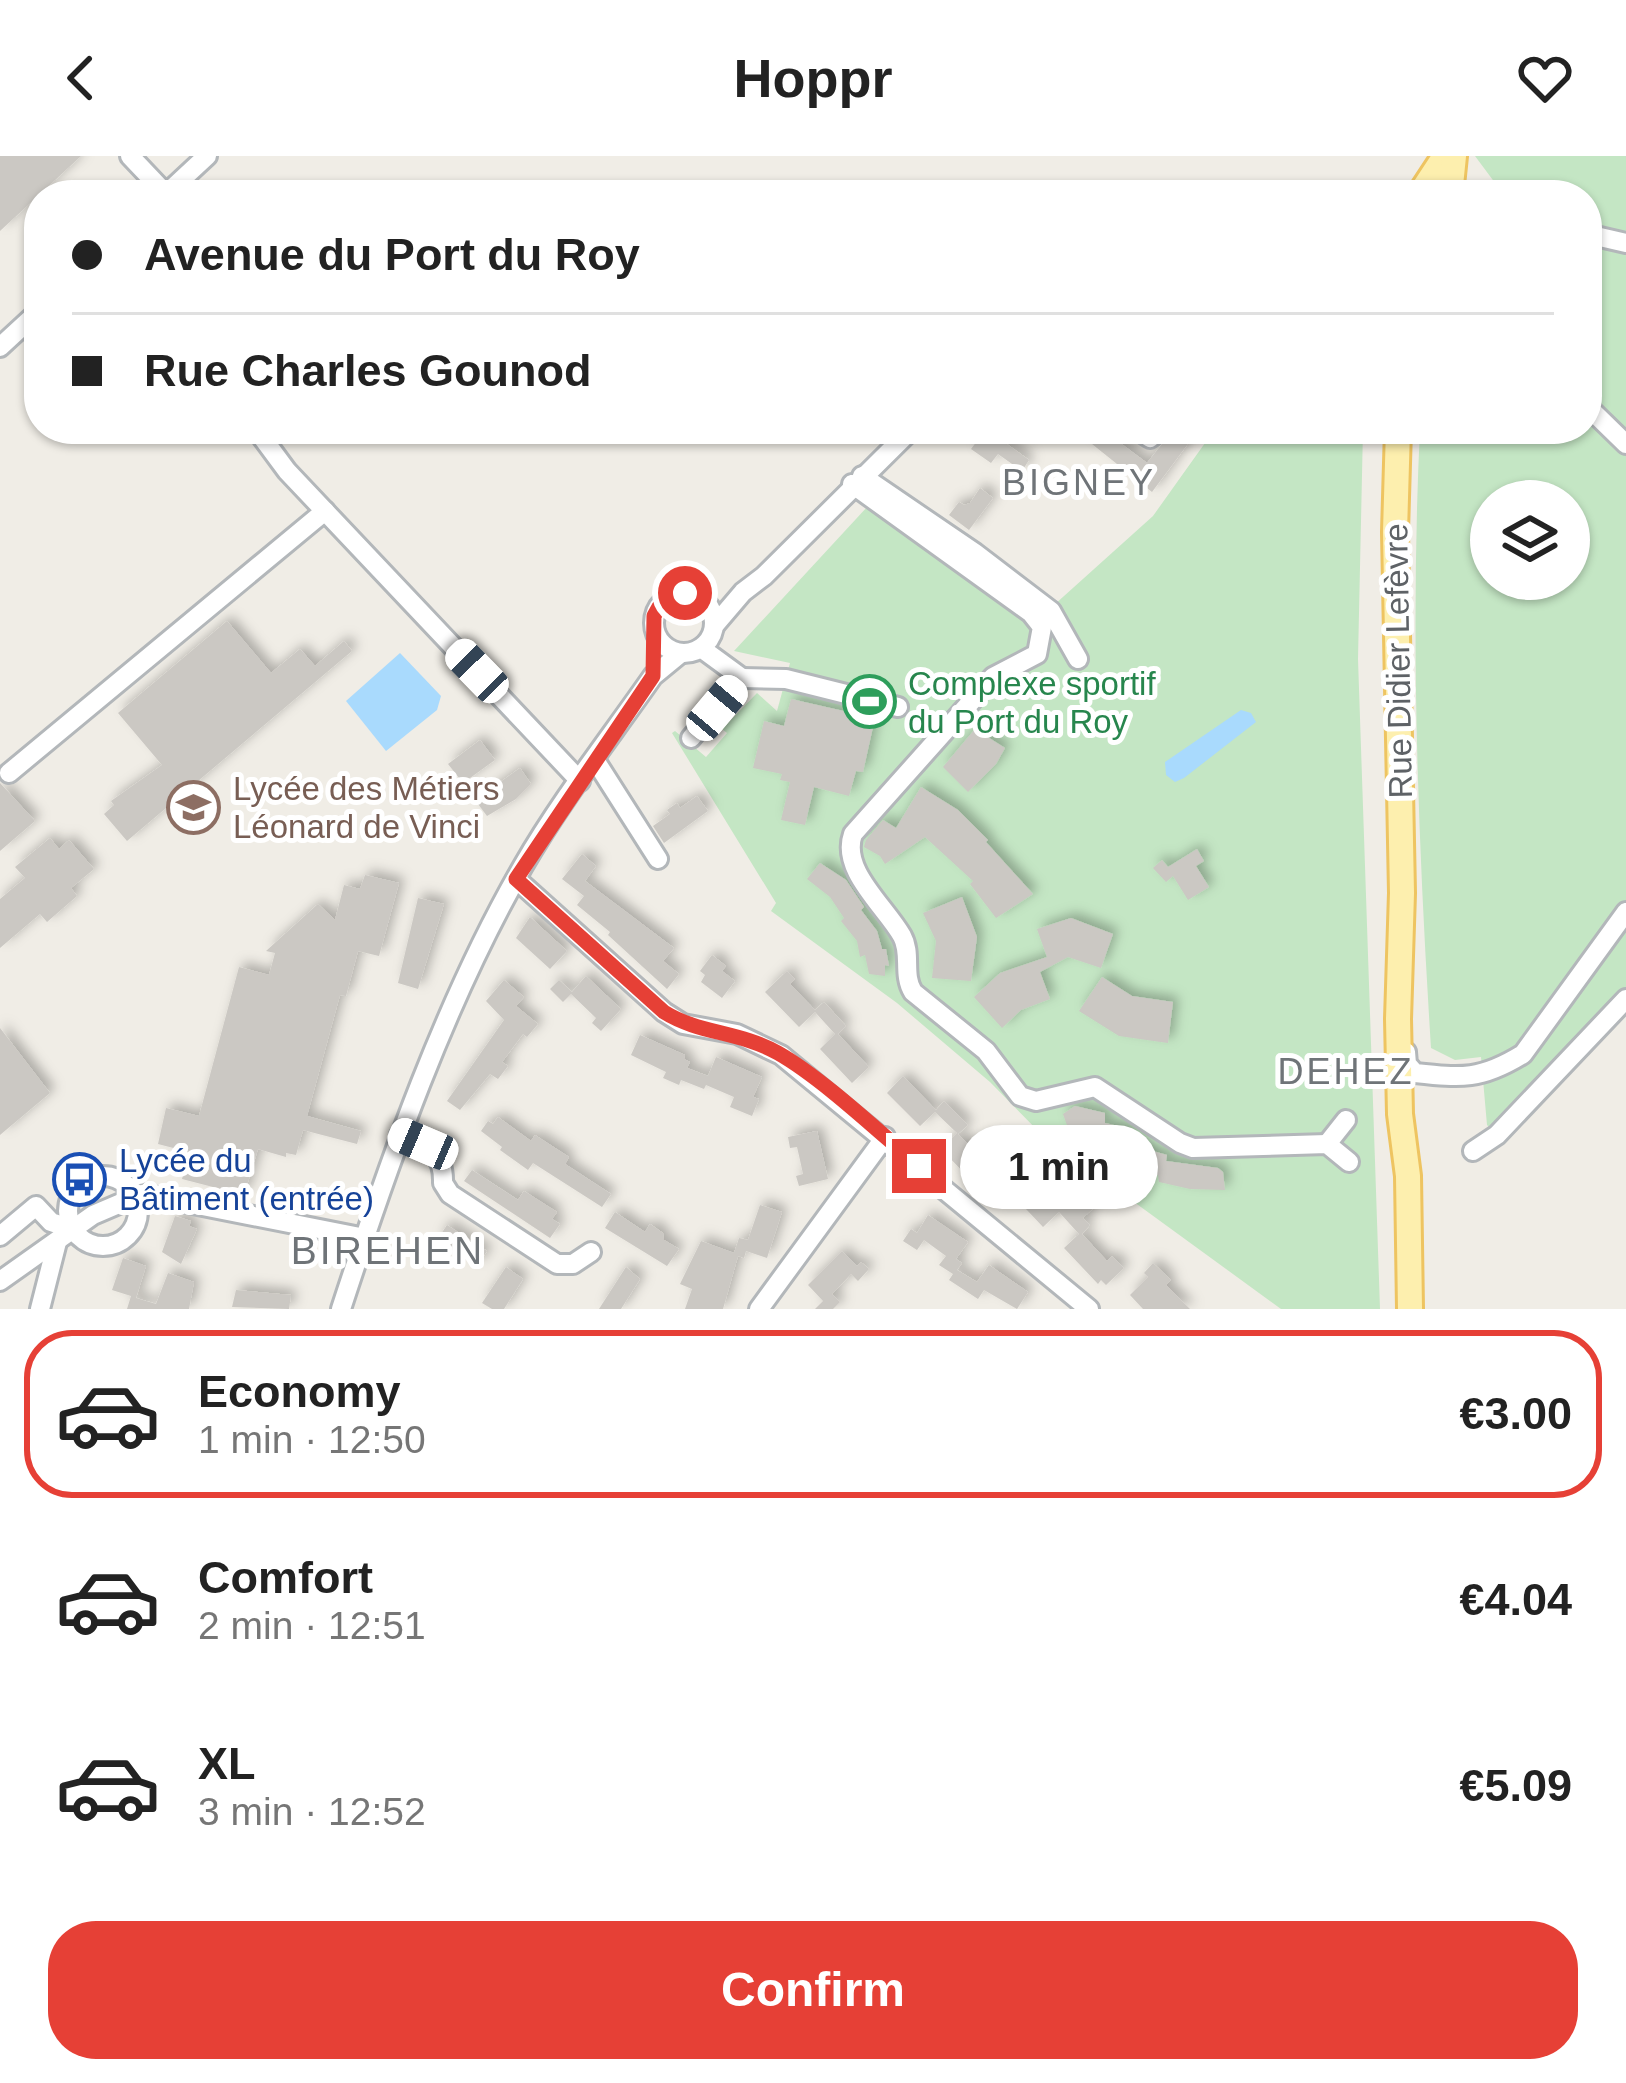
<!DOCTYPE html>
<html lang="en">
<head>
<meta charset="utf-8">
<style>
	:root { --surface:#fff; --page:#f6f6f6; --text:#222; --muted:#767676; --line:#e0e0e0; --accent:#e64036 }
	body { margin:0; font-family:Arial,sans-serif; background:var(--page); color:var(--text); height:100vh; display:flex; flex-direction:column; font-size:45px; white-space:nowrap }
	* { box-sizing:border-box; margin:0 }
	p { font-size:39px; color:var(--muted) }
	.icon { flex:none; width:66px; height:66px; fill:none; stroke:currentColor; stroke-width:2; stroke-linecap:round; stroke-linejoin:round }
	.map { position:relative; height:1153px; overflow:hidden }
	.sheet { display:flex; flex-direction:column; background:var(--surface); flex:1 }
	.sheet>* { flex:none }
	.guide { position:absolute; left:24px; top:24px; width:1578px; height:264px; border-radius:48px; box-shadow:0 3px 9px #0004; display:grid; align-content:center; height:264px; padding:0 48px; background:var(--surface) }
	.fabs { position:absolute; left:1470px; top:324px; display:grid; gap:24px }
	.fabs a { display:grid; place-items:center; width:120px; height:120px; border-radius:50%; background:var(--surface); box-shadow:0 3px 9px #0004; font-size:60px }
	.end { position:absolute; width:54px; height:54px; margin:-27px; border:15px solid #e64036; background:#fff; box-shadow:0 0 0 6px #fff }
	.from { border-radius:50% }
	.bubble { position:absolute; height:84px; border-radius:42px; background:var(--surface); box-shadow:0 3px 9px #0004; font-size:39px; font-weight:600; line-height:84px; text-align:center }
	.car { position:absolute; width:36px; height:72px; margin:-36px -18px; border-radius:15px; box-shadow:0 0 9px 3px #0007; background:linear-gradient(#fff 24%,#345 0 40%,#fff 0 76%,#345 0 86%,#fff 0) }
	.guide b { display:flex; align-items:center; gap:42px; height:114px; font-size:45px }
	.guide b+b { border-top:3px solid var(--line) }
	.guide i { width:30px; height:30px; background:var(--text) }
	ul { padding:21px 0 0; list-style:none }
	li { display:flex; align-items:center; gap:36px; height:168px; margin:0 24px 18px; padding:0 24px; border:6px solid transparent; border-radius:48px }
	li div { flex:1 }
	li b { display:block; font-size:45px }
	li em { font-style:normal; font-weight:600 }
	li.current { border-color:var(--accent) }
	li>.icon { width:108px; height:108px; stroke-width:1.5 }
	.cta { display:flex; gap:24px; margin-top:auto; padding:24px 48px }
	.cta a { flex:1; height:138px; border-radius:48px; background:var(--accent); color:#fff; font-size:48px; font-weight:600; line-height:138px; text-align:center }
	header { display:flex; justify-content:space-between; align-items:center; height:156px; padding:0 48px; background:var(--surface); font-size:54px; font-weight:600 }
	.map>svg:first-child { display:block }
</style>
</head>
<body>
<header><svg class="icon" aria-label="back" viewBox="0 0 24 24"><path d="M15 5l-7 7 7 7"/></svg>Hoppr<svg class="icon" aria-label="heart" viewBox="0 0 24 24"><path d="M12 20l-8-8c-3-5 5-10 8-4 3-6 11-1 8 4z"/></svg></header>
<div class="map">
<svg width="1626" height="1153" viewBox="0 0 1626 1153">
	<defs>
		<filter id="shadow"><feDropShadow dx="5.5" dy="-5.5" stdDeviation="6" flood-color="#0004"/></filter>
	</defs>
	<rect width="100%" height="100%" fill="#f0ede6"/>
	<g fill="#c4e6c4" fill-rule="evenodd">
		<path d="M 1475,0 L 1626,0 L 1626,854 L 1501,983 L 1487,969 L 1481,901 L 1455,904 L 1431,892 C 1418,686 1410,479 1420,273 L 1587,273 L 1587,39 L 1504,39 ZM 1491,345 L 1569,345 L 1569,423 L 1491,423 Z"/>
		<polygon points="1215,273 1363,273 1358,503 1380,1153 1281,1153 1042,979 990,926 897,847 771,755 776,747 672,577 675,575 706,601 727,577 722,573 757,537 777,555 790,507 734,495 868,350 1034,467 1153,360"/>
	</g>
	<g fill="#a9dafd">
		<polygon points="400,497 441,540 437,554 386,595 346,545"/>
		<polygon points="1241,554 1251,557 1256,566 1184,622 1175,626 1166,619 1165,606"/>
	</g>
	<g fill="#cbc8c3" filter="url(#shadow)">
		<polygon points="0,0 81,0 0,75"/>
		<polygon points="986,273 1029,304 1022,315 998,298 991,307 971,293"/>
		<polygon points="1174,273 1199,273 1152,336 1087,284 1095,275 1100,279 1104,275 1147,307"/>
		<polygon points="980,332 993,342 969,374 949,359 959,346 964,349 970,347"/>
		<polygon points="227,465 271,517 300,493 315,510 344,485 352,495 127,685 104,658 114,649 111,645 162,609 118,557"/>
		<polygon points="791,543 848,556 848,553 875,562 863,616 856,615 849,640 814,631 805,669 781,664 790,626 780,624 782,618 753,612 764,565 784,570"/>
		<polygon points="975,573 1005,592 996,608 968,636 943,611"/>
		<polygon points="480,584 495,604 463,627 448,608"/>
		<polygon points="520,612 531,628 516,643 487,660 475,644"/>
		<polygon points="0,627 35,665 0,695"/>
		<polygon points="921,631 958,654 988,684 986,686 1033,738 996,762 970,728 973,725 925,681 885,708 880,700 864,691 866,684 883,664 896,672"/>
		<polygon points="697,640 708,655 664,687 653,670 670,658 667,654 677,647 680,652"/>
		<polygon points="50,682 59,693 69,684 94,713 71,732 77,740 47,766 40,758 0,792 0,743 25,722 15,711"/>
		<polygon points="1197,693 1204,705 1196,710 1209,731 1188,744 1173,720 1166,726 1153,712 1162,704 1168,711"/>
		<polygon points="582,698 596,710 585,725 674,792 663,805 679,818 667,833 608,779 610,776 577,749 584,740 562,723"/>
		<polygon points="820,707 846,724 864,751 861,754 877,775 882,793 886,793 889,810 885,809 885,820 869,818 865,799 860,801 857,785 841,765 844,762 830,741 807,723"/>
		<polygon points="365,719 399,727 379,800 358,795 346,840 340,839 307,960 361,975 357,988 303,974 296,999 286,997 286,1001 258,993 244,1039 182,1023 189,996 158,988 166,952 199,960 239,811 269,819 275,797 266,795 318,748 335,764 344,729 360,733"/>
		<polygon points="962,741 977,781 971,825 932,822 936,785 923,757"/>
		<polygon points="418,742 444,748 418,833 398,827"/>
		<polygon points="530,761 567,795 550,813 516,782"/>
		<polygon points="1071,762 1113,778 1101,812 1068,801 1040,816 1050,843 1021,854 1002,872 974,841 1000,817 1047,801 1037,773"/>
		<polygon points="712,799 726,810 722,815 735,825 722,842 701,826 705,819 700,815"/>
		<polygon points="787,815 795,823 790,828 815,854 824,846 846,870 838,878 869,911 852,927 820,893 835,878 815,856 799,871 765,836"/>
		<polygon points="586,820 621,853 601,875 592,867 596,862 571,838 563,846 550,833 559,824 572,836"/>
		<polygon points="1102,821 1132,840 1173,846 1168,887 1119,880 1079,855"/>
		<polygon points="504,824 524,841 516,850 538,868 527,881 523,878 502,906 508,910 498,923 490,918 460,954 447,945 504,864 486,845"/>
		<polygon points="0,872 50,937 0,979"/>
		<polygon points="640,879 685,899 684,903 690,906 687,912 708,920 716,901 762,921 753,941 759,943 752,960 730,951 734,941 706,929 704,933 681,924 679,929 663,922 666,916 631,899"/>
		<polygon points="903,920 936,954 944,945 968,969 958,978 984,1004 992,995 1004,1007 994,1016 990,1012 974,1027 941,993 957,977 935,956 920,970 887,937"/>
		<polygon points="1075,950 1105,957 1105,967 1131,973 1129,982 1142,985 1141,990 1146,993 1167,999 1166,1005 1218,1012 1223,1016 1225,1034 1190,1033 1159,1026 1158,1019 1141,1015 1141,1008 1121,1002 1123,994 1105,989 1107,981 1068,972 1063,958"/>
		<polygon points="498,961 531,985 535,979 569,1001 565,1008 611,1038 602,1051 533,1007 528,1014 500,994 502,991 481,975 488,965 493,968"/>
		<polygon points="817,975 828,1023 799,1030 796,1020 803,1018 800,1004 797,991 790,992 788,981"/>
		<polygon points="1030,1006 1042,1018 1033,1027 1053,1048 1064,1036 1077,1050 1096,1032 1105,1041 1083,1062 1090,1069 1082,1078 1107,1105 1112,1100 1124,1112 1106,1129 1101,1124 1098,1128 1064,1092 1079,1078 1059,1056 1043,1071 1009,1035 1025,1020 1020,1015"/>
		<polygon points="472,1014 518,1044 524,1035 557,1056 552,1063 560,1068 550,1082 464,1025"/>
		<polygon points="760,1049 782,1056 767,1102 746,1095 744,1102 738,1100 723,1153 685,1153 692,1133 680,1128 701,1085 734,1097 739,1082 748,1084"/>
		<polygon points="615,1056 645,1076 650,1068 663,1077 664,1084 679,1093 667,1110 605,1072"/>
		<polygon points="928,1059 968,1086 956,1103 962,1107 957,1114 977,1126 989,1109 1028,1136 1017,1153 984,1134 978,1143 949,1124 953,1118 939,1109 946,1100 924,1084 917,1094 903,1085 911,1073 917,1077"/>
		<polygon points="175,1060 191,1065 189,1070 197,1073 181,1108 162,1096"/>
		<polygon points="447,1069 487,1095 477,1110 437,1084"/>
		<polygon points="842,1095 857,1110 861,1106 869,1113 858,1125 851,1118 832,1138 840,1146 833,1153 815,1153 823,1145 808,1129"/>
		<polygon points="123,1102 146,1110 136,1142 156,1148 168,1117 194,1126 189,1153 127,1153 131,1140 112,1134"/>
		<polygon points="1153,1107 1171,1124 1166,1129 1190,1153 1143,1153 1130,1139 1148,1121 1144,1117"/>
		<polygon points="506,1111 523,1123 504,1153 492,1153 482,1147"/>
		<polygon points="626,1111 640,1123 621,1153 599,1153"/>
		<polygon points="236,1134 291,1139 289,1153 232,1151"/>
	</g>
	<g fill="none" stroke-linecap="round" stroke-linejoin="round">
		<defs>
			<g id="minor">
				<polyline points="130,0 166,38"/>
				<polyline points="165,39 207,0"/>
				<polyline points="1587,78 1626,87"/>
				<polyline points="0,191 39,155"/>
				<polyline points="1587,250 1626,288"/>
				<polyline points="256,273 287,315 580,625"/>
				<polyline points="1136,273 1150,282 1161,273"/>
				<polyline points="862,320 975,397 1051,455 1078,503"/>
				<path d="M 852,328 L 1031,457 L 1042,471 L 1037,498 L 993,521 L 853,678 C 840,714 885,750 902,780 C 912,798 902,818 913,836 L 986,895 L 1020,940 L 1036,945 L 1095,931 L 1180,987 L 1193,992 L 1327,988 L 1349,1006"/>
				<circle cx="684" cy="467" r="30"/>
				<polyline points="714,470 743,436 764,420 912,273"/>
				<polyline points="742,522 786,523 898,551"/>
				<polyline points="691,582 742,522 701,492"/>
				<polyline points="595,604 658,703"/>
				<polyline points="9,617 325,355"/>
				<polyline points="516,723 664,856 683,868 737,878 781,899 1089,1153"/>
				<path d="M 1406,896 L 1407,908 L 1415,917 C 1462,922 1481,924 1523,898 L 1626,756"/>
				<path d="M 400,979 C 427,990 444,995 443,1027 L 450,1038 L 557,1108 L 573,1108 L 591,1096"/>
				<polyline points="1327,988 1346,964"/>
				<polyline points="1473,995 1497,979 1626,843"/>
				<circle cx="103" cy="1055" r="35"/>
				<polyline points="0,1080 36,1050 51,1066 72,1073"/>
				<polyline points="0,1125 93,1059 142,1038 365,1082"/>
				<polyline points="40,1153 57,1086"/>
				<path d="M 341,1153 C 389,1006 445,845 523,710 C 561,644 609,583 653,520 L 681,497"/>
				<polyline points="759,1153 885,981"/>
			</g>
			<g id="major">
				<polyline points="1420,38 1445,0"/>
				<polyline points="1450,39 1454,0"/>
				<polyline points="1398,273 1395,376 1402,737 1398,863 1400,958 1408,1020 1410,1153"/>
			</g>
		</defs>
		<use href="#minor" stroke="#b3b7ba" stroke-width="24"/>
		<use href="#major" stroke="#eec461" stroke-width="30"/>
		<use href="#minor" stroke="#fff" stroke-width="18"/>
		<use href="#major" stroke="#fdefae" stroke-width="24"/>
	</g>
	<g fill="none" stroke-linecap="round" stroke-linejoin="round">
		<path stroke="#e64036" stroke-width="15" d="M 685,437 L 675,438 L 659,451 L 654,460 L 653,520 L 516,723 L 664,856 C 699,878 739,875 778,897 C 822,922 879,976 919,1010"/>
	</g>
	<defs>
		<symbol id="stadium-ring" viewBox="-11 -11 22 22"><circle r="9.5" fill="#fff" stroke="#2e9e5b" stroke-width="1.5"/><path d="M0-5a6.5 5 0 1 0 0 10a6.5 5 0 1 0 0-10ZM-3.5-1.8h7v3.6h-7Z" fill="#2e9e5b"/></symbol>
		<symbol id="school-ring" viewBox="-11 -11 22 22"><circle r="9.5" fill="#fff" stroke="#8d6e63" stroke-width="1.5"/><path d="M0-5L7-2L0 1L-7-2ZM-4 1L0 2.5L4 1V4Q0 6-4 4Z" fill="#8d6e63"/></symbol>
		<symbol id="bus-ring" viewBox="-11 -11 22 22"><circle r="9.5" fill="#fff" stroke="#1a4fb4" stroke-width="1.5"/><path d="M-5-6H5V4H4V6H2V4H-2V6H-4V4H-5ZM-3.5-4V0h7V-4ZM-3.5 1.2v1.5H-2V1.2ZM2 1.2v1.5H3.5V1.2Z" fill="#1a4fb4"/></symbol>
	</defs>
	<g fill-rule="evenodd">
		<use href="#stadium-ring" x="840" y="516" width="59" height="59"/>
		<use href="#school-ring" x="164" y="622" width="59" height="59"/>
		<use href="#bus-ring" x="50" y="994" width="59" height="59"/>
	</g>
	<g text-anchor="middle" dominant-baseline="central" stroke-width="10" stroke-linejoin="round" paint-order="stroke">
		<g font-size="33" fill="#5e6266" stroke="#fff">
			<text transform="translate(1398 505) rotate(-91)">Rue Didier Lefèvre</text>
		</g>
		<g font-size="33" fill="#27864d" stroke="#fff" text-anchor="start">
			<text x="908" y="527">Complexe sportif<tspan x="908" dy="38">du Port du Roy</tspan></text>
		</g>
		<g font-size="33" fill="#785e54" stroke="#fff" text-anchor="start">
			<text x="233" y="632">Lycée des Métiers<tspan x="233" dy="38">Léonard de Vinci</tspan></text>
		</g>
		<g font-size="33" fill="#164399" stroke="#fff" text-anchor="start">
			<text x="119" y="1004">Lycée du<tspan x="119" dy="38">Bâtiment (entrée)</tspan></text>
		</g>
		<g font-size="36" letter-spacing="3" fill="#6f7478" stroke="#fff">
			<text x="1079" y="326">BIGNEY</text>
			<text x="1346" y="915">DEHEZ</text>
		</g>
		<g font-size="39" letter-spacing="3" fill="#6f7478" stroke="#fff">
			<text x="388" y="1094">BIREHEN</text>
		</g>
	</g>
</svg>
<div class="fabs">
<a><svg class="icon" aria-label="layers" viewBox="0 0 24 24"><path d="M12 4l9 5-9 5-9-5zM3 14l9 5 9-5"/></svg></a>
</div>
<i class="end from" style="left:685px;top:437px"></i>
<i class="end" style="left:919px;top:1010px"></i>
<div class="bubble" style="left:960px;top:969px;width:198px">1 min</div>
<i class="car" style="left:477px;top:515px;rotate:316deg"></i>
<i class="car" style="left:717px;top:552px;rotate:40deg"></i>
<i class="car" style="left:423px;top:988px;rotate:293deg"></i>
<div class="guide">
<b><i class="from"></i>Avenue du Port du Roy</b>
<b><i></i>Rue Charles Gounod</b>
</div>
</div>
<section class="sheet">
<ul>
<li class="current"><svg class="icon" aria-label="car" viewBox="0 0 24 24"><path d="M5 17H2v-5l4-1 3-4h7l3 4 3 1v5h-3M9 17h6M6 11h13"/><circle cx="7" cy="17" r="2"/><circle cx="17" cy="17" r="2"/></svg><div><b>Economy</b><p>1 min · 12:50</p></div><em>€3.00</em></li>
<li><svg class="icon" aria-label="car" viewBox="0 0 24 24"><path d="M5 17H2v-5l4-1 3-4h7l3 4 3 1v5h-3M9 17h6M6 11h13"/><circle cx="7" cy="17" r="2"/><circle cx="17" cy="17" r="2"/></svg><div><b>Comfort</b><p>2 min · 12:51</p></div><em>€4.04</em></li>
<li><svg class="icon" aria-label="car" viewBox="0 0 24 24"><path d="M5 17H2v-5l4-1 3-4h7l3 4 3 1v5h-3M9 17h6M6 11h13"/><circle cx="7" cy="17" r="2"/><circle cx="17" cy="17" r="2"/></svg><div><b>XL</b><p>3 min · 12:52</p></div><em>€5.09</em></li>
</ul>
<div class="cta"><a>Confirm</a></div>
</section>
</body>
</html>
